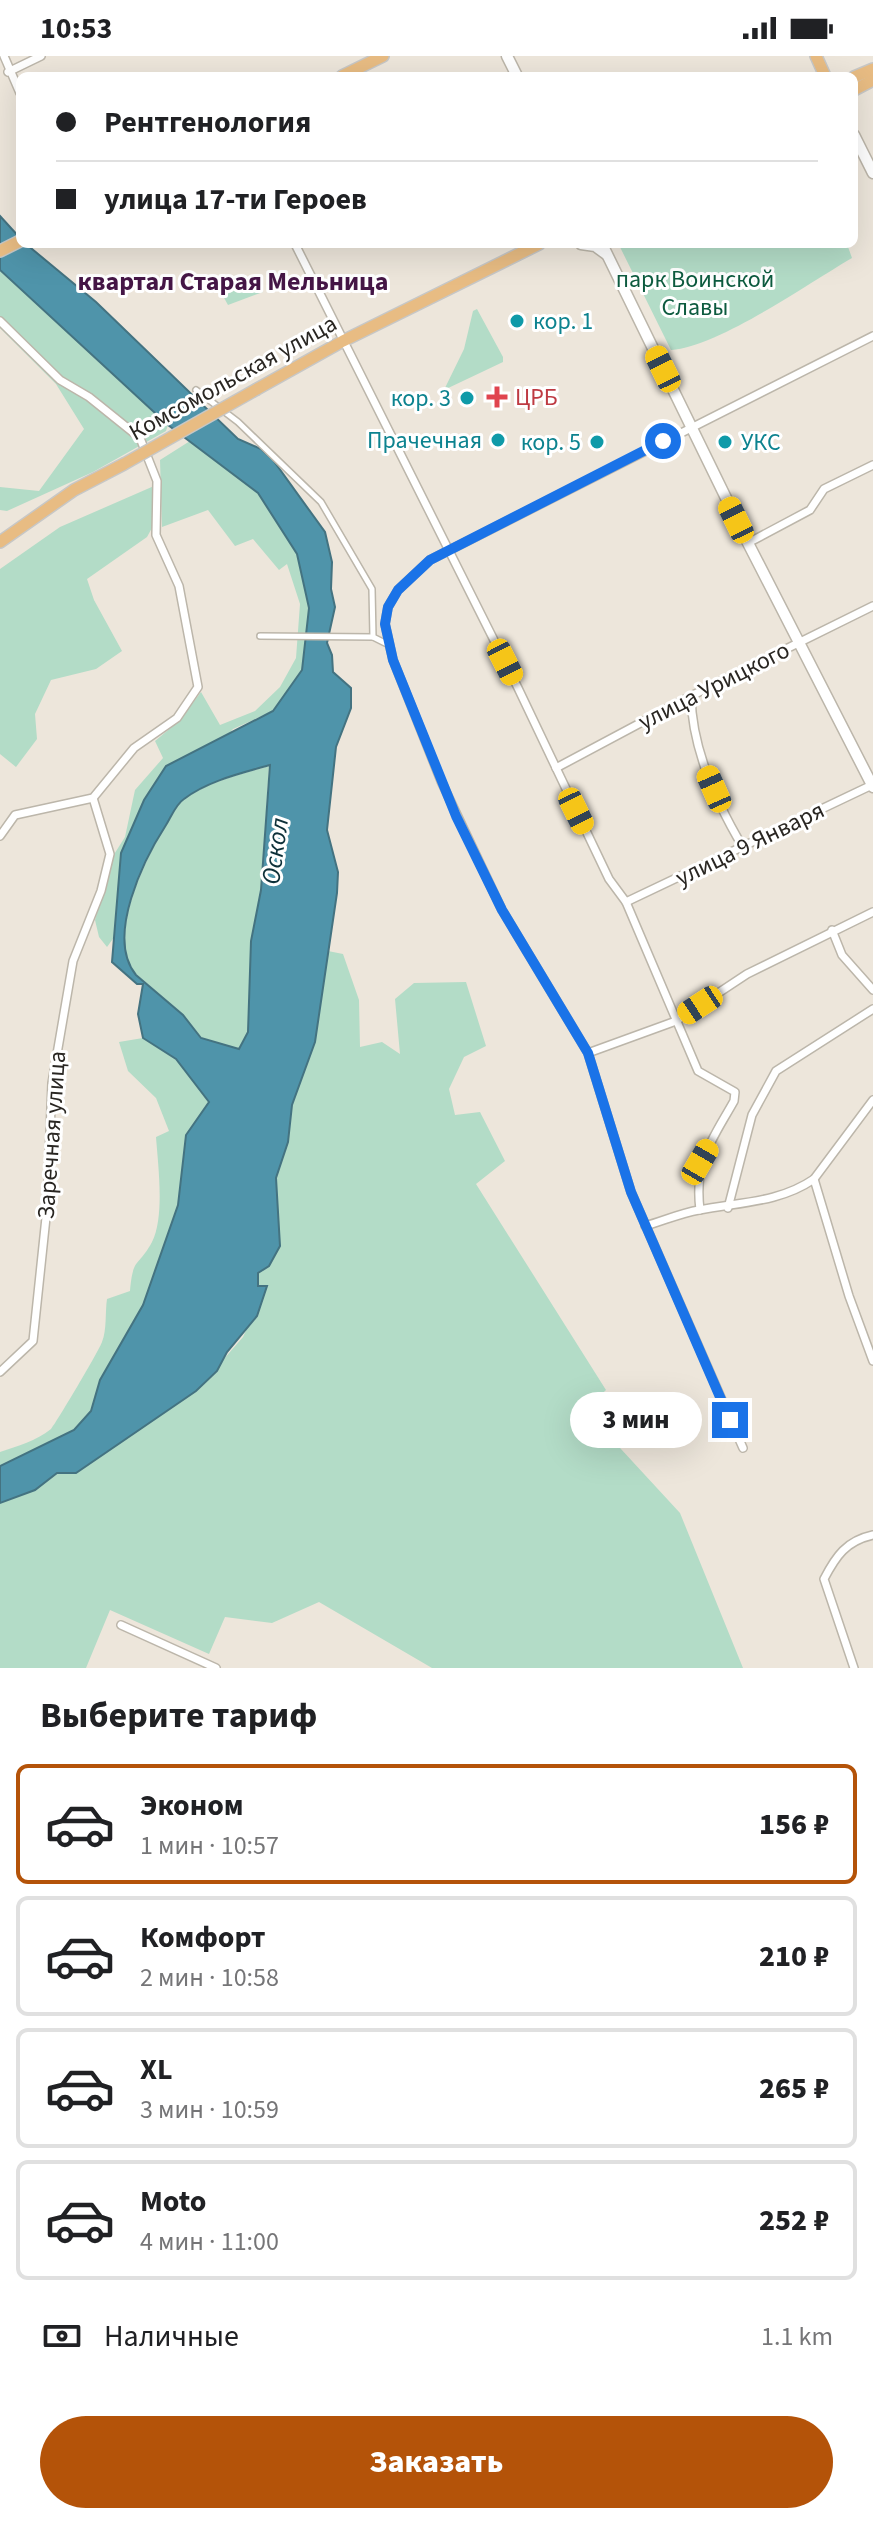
<!DOCTYPE html>
<html lang="ru">
<head>
<meta charset="utf-8">
<style>
	:root { --surface:#fff; --page:#f6f6f6; --text:#202124; --muted:#757577; --line:#e0e0e0; --accent:#b45309 }
	body { margin:0; font-family:"Source Sans 3",sans-serif; background:var(--page); color:var(--text); height:100vh; display:flex; flex-direction:column; font-size:30px; white-space:nowrap }
	* { box-sizing:border-box; margin:0 }
	p { font-size:26px; color:var(--muted) }
	.icon { flex:none; width:44px; height:44px; fill:none; stroke:currentColor; stroke-width:2; stroke-linecap:round; stroke-linejoin:round }
	.map { position:relative; height:1612px; overflow:hidden }
	.sheet { display:flex; flex-direction:column; background:var(--surface); flex:1 }
	.sheet>* { flex:none }
	.top-card { position:absolute; left:16px; top:16px; width:842px; height:176px; border-radius:12px; box-shadow:0 8px 32px #0002; display:grid; align-content:center; height:176px; padding:0 40px; background:var(--surface) }
	.end { position:absolute; width:36px; height:36px; margin:-18px; border:10px solid #1a73e8; background:#fff; box-shadow:0 0 0 4px #fff }
	.from { border-radius:50% }
	.bubble { position:absolute; height:56px; border-radius:28px; background:var(--surface); box-shadow:0 8px 32px #0002; font-size:26px; font-weight:800; line-height:56px; text-align:center }
	.car { position:absolute; width:24px; height:48px; margin:-24px -12px; border-radius:10px; box-shadow:0 0 6px 2px #0007; background:linear-gradient(#f5c518 24%,#345 0 40%,#f5c518 0 76%,#345 0 86%,#f5c518 0) }
	.top-card b { display:flex; align-items:center; gap:28px; height:76px; font-size:30px }
	.top-card b+b { border-top:2px solid var(--line) }
	.top-card i { width:20px; height:20px; background:var(--text) }
	ul { padding:0; list-style:none }
	li { display:flex; align-items:center; gap:24px; height:120px; margin:0 16px 12px; padding:0 24px; border:4px solid var(--line); border-radius:12px }
	li div { flex:1 }
	li b { display:block; font-size:30px }
	li em { font-style:normal; font-weight:800 }
	li.current { border-color:var(--accent) }
	li>.icon { width:72px; height:72px; stroke-width:1.5 }
	h2 { padding:0 40px; font-size:36px; line-height:96px }
	.pay { display:flex; align-items:center; gap:20px; height:88px; padding:0 40px; font-size:30px }
	.pay p { margin-inline-start:auto }
	.cta { display:flex; gap:16px; margin-top:auto; padding:16px 40px }
	.cta a { flex:1; height:92px; border-radius:48px; background:var(--accent); color:#fff; font-size:32px; font-weight:800; line-height:92px; text-align:center }
	.status { display:flex; justify-content:space-between; align-items:center; height:56px; padding:0 40px; background:var(--surface); direction:ltr }
	.status svg { height:22px; fill:currentColor }
	.map>svg:first-child { display:block }
</style>
</head>
<body>
<div class="status"><b>10:53</b><svg viewBox="0 0 49 12"><path d="M0 12V9h3v3zM5 12V6h3v6zM10 12V3h3v9zM15 12V0h3v12zM26 1h20v11H26zM47 4h2v5h-2z"/></svg></div>
<div class="map">
<svg width="873" height="1612" viewBox="0 0 873 1612">
	<rect width="100%" height="100%" fill="#ede6db"/>
	<g fill="#b3dcc7">
		<path d="M 847,188 L 852,202 C 807,228 720,290 671,294 L 619,189 Z"/>
		<polygon points="0,214 168,369 166,375 93,416 7,455 0,454 0,431 39,435 84,373 56,328 0,272"/>
		<polygon points="257,223 263,236 228,249 223,240"/>
		<polygon points="477,253 503,301 503,306 444,334 464,293 473,255"/>
		<polygon points="190,385 258,437 297,498 309,552 302,614 273,655 233,673 121,797 115,880 107,891 99,881 95,864 113,800 125,781 135,734 163,702 155,685 179,665 201,636 220,669 255,655 280,631 296,602 300,548 287,508 279,514 253,483 235,490 208,454 162,471 160,404"/>
		<polygon points="154,430 153,470 147,481 87,523 94,544 122,595 96,613 51,624 35,658 37,683 16,711 0,698 0,513 60,471"/>
		<path d="M 269,710 L 261,834 L 251,885 L 248,976 L 239,993 L 201,982 L 183,959 L 136,918 C 106,881 145,804 166,769 C 171,762 176,749 183,744 C 207,726 242,718 269,710 Z"/>
		<polygon points="328,895 343,898 359,944 360,991 382,986 400,998 395,943 414,927 466,926 486,990 464,1001 449,1033 455,1059 480,1056 505,1105 476,1128 606,1334 585,1354 680,1457 743,1612 432,1612 319,1546 272,1567 225,1561 209,1598 110,1554 86,1612 0,1612 0,1447 35,1434 47,1422 196,1335 243,1281 266,1230 258,1231 258,1217 277,1153 276,1122 288,1086 292,1049 315,986"/>
		<path d="M 143,982 L 176,1003 L 209,1046 L 186,1079 L 178,1149 L 143,1249 L 100,1324 L 91,1355 L 74,1374 L 0,1410 L 0,1396 C 18,1390 36,1385 51,1373 C 55,1369 100,1293 102,1286 C 107,1274 105,1256 107,1243 L 130,1235 C 133,1200 138,1212 152,1186 C 165,1161 158,1109 156,1081 L 169,1075 L 156,1042 L 128,1015 L 119,986 Z"/>
	</g>
	<path fill="#4f94aa" stroke="#447381" stroke-width="2" fill-rule="evenodd" d="M 0,160 L 20,182 L 20,188 L 26,188 L 96,246 L 238,383 L 261,393 L 273,404 L 325,476 L 332,506 L 331,533 L 335,551 L 327,587 L 332,599 L 333,616 L 351,632 L 351,652 L 336,691 L 327,774 L 338,816 L 337,837 L 315,986 L 292,1049 L 288,1086 L 276,1122 L 280,1190 L 269,1210 L 258,1217 L 258,1230 L 267,1230 L 257,1260 L 227,1296 L 217,1315 L 196,1335 L 76,1417 L 57,1417 L 35,1434 L 0,1447 L 0,1410 L 74,1374 L 91,1355 L 100,1324 L 143,1249 L 178,1149 L 186,1079 L 209,1046 L 176,1003 L 143,982 L 138,958 L 143,928 L 137,928 L 112,906 L 121,797 L 144,744 L 166,710 L 273,655 L 302,614 L 309,552 L 297,498 L 258,437 L 168,369 L 0,214 ZM 270,709 L 261,834 L 251,885 L 248,976 L 239,993 L 201,982 L 183,959 L 136,919 C 105,881 144,803 166,769 C 171,761 176,748 184,743 C 207,725 242,717 270,709 Z"/>
	<g fill="none" stroke-linecap="round" stroke-linejoin="round">
		<defs>
			<g id="pedestrian">
				<polyline points="196,334 238,366 321,446 372,533 373,581 389,589"/>
				<polyline points="260,580 373,581"/>
			</g>
			<g id="minor">
				<polyline points="4,0 20,37"/>
				<polyline points="8,16 41,0"/>
				<path d="M 295,188 L 518,632 L 609,823 L 626,846 L 698,1015 L 735,1036 L 734,1045 C 711,1086 694,1105 700,1154"/>
				<polyline points="0,265 60,324 89,341 140,382 157,425 156,479 179,530 198,631 177,662 134,692 93,742 15,759 0,780"/>
				<polyline points="748,487 810,454 824,433 873,409"/>
				<path d="M 691,640 C 692,693 717,748 744,793"/>
				<polyline points="556,712 691,640 873,550"/>
				<polyline points="626,846 872,729"/>
				<polyline points="832,874 842,899 873,934"/>
				<polyline points="588,997 676,965 747,918 873,856"/>
				<polyline points="814,1123 849,1240 873,1305"/>
				<polyline points="728,1152 752,1059 776,1015 873,953"/>
				<path d="M 645,1170 C 663,1165 681,1157 699,1154 C 739,1146 779,1147 814,1123 L 873,1044"/>
				<polyline points="0,1316 33,1285 47,1152 52,1027 73,905 101,835 110,798 93,742"/>
				<polyline points="743,1392 631,1136 588,997 502,854 441,725 393,604 385,568 388,551 398,534 430,504 873,280"/>
				<polyline points="121,1569 216,1612"/>
				<path d="M 854,1612 L 824,1523 C 836,1500 846,1485 873,1479"/>
			</g>
			<g id="secondary">
				<polyline points="507,0 517,20"/>
				<polyline points="854,79 873,117"/>
				<polyline points="581,188 595,190 606,198"/>
				<polyline points="602,188 748,487 873,731"/>
			</g>
			<g id="primary">
				<polyline points="816,0 825,20"/>
				<polyline points="342,20 383,0"/>
				<polyline points="854,21 873,13"/>
				<polyline points="854,34 873,24"/>
				<polyline points="0,195 20,185"/>
				<polyline points="257,333 343,285 539,188"/>
				<polyline points="0,486 74,434 124,408"/>
			</g>
		</defs>
		<use href="#pedestrian" stroke="#bcb6aa" stroke-width="8"/>
		<use href="#minor" stroke="#bcb6aa" stroke-width="10"/>
		<use href="#secondary" stroke="#bcb6aa" stroke-width="13"/>
		<use href="#primary" stroke="#c7c7c6" stroke-width="14"/>
		<use href="#pedestrian" stroke="#fff" stroke-width="5"/>
		<use href="#minor" stroke="#fff" stroke-width="7"/>
		<use href="#secondary" stroke="#fff" stroke-width="10"/>
		<use href="#primary" stroke="#e8bc83" stroke-width="11"/>
		<defs>
			<polyline id="primary-bridge" points="124,408 257,333"/>
		</defs>
		<use href="#primary-bridge" stroke="#c7c7c6" stroke-width="14" stroke-linecap="butt"/>
		<use href="#primary-bridge" stroke="#e8bc83" stroke-width="11"/>
	</g>
	<g fill="none" stroke-linecap="round" stroke-linejoin="round">
		<polyline stroke="#1a73e8" stroke-width="10" points="663,385 430,504 398,534 388,551 385,568 393,604 456,760 502,854 588,997 631,1136 730,1364"/>
	</g>
	<g fill="#0f9aa8" stroke="#fff" stroke-width="3">
		<circle cx="517" cy="265" r="8"/>
		<circle cx="467" cy="342" r="8"/>
		<circle cx="498" cy="384" r="8"/>
		<circle cx="597" cy="386" r="8"/>
		<circle cx="725" cy="386" r="8"/>
	</g>
	<path fill="#e0444e" stroke="#fff" stroke-width="3" d="M493 329h8v8h8v8h-8v8h-8v-8h-8v-8h8z"/>
	<g text-anchor="middle" dominant-baseline="central" stroke-width="6" stroke-linejoin="round" paint-order="stroke">
		<g font-size="24" fill="#0d5b3f" stroke="#fff">
			<text x="695" y="223">парк Воинской<tspan x="695" dy="28">Славы</tspan></text>
		</g>
		<g font-size="24" fill="#0d838f" stroke="#fff" text-anchor="end">
			<text x="533" y="265" text-anchor="start">кор. 1</text>
			<text x="451" y="342">кор. 3</text>
			<text x="482" y="384">Прачечная</text>
			<text x="581" y="386">кор. 5</text>
			<text x="741" y="386" text-anchor="start">УКС</text>
		</g>
		<g font-size="24" fill="#292622" stroke="#fff">
			<text transform="translate(233 322) rotate(-29)">Комсомольская улица</text>
			<text transform="translate(714 630) rotate(-27)">улица Урицкого</text>
			<text transform="translate(750 788) rotate(-26)">улица 9 Января</text>
			<text transform="translate(52 1079) rotate(-86)">Заречная улица</text>
		</g>
		<g font-size="24" fill="#be3a42" stroke="#fff" text-anchor="start">
			<text x="515" y="341">ЦРБ</text>
		</g>
		<g font-size="26" font-weight="bold" fill="#451646" stroke="#fff">
			<text x="233" y="225">квартал Старая Мельница</text>
		</g>
		<g font-size="26" font-style="italic" fill="#0d3039" stroke="#fff">
			<text transform="translate(275 795) rotate(-82)">Оскол</text>
		</g>
	</g>
</svg>
<i class="end from" style="left:663px;top:385px"></i>
<i class="end" style="left:730px;top:1364px"></i>
<div class="bubble" style="left:570px;top:1336px;width:132px">3 мин</div>
<i class="car" style="left:663px;top:313px;rotate:334deg"></i>
<i class="car" style="left:736px;top:464px;rotate:334deg"></i>
<i class="car" style="left:505px;top:606px;rotate:153deg"></i>
<i class="car" style="left:714px;top:733px;rotate:336deg"></i>
<i class="car" style="left:576px;top:755px;rotate:154deg"></i>
<i class="car" style="left:700px;top:949px;rotate:237deg"></i>
<i class="car" style="left:700px;top:1106px;rotate:30deg"></i>
<div class="top-card">
<b><i class="from"></i>Рентгенология</b>
<b><i></i>улица 17-ти Героев</b>
</div>
</div>
<section class="sheet">
<h2>Выберите тариф</h2>
<ul>
<li class="current"><svg class="icon" aria-label="car" viewBox="0 0 24 24"><path d="M5 17H2v-5l4-1 3-4h7l3 4 3 1v5h-3M9 17h6M6 11h13"/><circle cx="7" cy="17" r="2"/><circle cx="17" cy="17" r="2"/></svg><div><b>Эконом</b><p>1 мин · 10:57</p></div><em>156 ₽</em></li>
<li><svg class="icon" aria-label="car" viewBox="0 0 24 24"><path d="M5 17H2v-5l4-1 3-4h7l3 4 3 1v5h-3M9 17h6M6 11h13"/><circle cx="7" cy="17" r="2"/><circle cx="17" cy="17" r="2"/></svg><div><b>Комфорт</b><p>2 мин · 10:58</p></div><em>210 ₽</em></li>
<li><svg class="icon" aria-label="car" viewBox="0 0 24 24"><path d="M5 17H2v-5l4-1 3-4h7l3 4 3 1v5h-3M9 17h6M6 11h13"/><circle cx="7" cy="17" r="2"/><circle cx="17" cy="17" r="2"/></svg><div><b>XL</b><p>3 мин · 10:59</p></div><em>265 ₽</em></li>
<li><svg class="icon" aria-label="car" viewBox="0 0 24 24"><path d="M5 17H2v-5l4-1 3-4h7l3 4 3 1v5h-3M9 17h6M6 11h13"/><circle cx="7" cy="17" r="2"/><circle cx="17" cy="17" r="2"/></svg><div><b>Moto</b><p>4 мин · 11:00</p></div><em>252 ₽</em></li>
</ul>
<div class="pay"><svg class="icon" aria-label="cash" viewBox="0 0 24 24"><path d="M3 7h18v10H3z"/><circle cx="12" cy="12" r="2"/></svg>Наличные<p>1.1 km</p></div>
<div class="cta"><a>Заказать</a></div>
</section>
</body>
</html>
